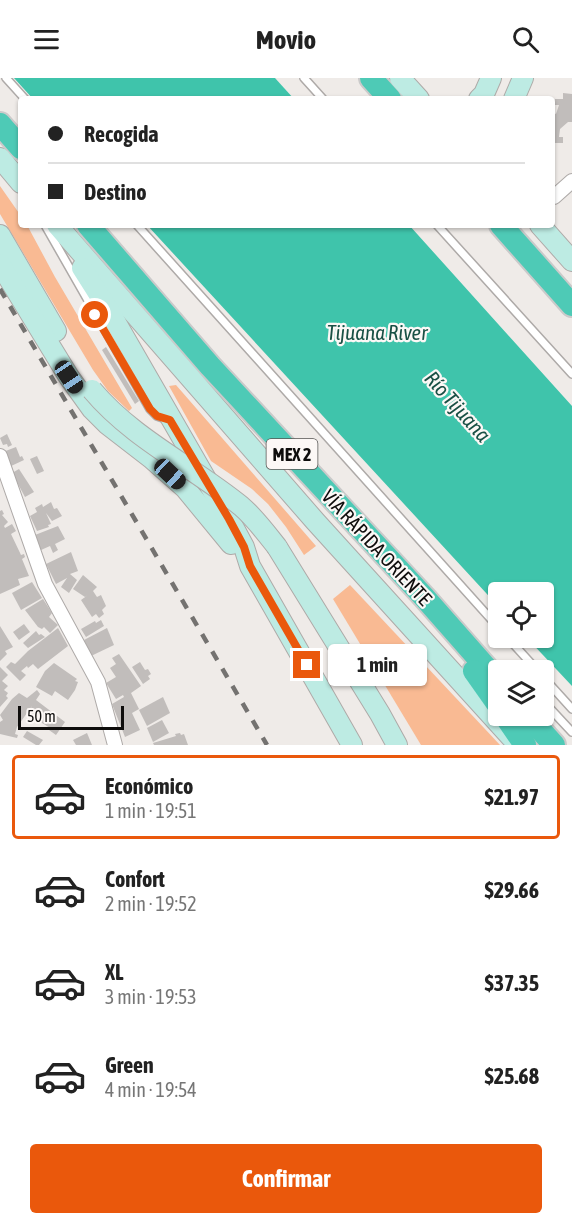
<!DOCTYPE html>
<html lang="es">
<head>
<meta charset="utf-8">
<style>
	:root { --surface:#fff; --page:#f6f6f6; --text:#222; --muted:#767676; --line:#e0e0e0; --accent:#ea580c }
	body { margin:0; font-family:"Asap Condensed",sans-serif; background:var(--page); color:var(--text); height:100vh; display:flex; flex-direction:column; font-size:22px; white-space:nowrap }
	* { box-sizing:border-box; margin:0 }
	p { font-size:20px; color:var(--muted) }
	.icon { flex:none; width:33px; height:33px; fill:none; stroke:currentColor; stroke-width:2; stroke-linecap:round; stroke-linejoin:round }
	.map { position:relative; height:667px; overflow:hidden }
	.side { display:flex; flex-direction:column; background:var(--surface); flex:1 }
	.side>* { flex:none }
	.banner { position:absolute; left:18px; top:18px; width:537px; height:132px; border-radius:6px; box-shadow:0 2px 4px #0004; display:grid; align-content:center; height:132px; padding:0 30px; background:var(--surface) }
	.buttons { position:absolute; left:488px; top:504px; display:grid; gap:12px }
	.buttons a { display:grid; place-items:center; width:66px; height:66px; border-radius:6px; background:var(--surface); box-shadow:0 2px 4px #0004; font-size:30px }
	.scale { position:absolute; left:18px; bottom:15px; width:106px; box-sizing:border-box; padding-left:6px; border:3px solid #0e0d0c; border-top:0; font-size:16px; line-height:21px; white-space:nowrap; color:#0e0d0c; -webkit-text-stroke:4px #fcf8f6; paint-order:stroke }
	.end { position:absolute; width:27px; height:27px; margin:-14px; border:8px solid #ea580c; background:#fff; box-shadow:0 0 0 3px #fff }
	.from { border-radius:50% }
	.bubble { position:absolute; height:42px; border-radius:6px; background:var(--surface); box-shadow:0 2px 4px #0004; font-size:20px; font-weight:700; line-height:42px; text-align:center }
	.car { position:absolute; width:18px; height:36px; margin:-18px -9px; border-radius:8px; box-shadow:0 0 4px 2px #0007; background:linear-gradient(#222 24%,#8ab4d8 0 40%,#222 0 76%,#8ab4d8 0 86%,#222 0) }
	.banner b { display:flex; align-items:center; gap:21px; height:57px; font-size:22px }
	.banner b+b { border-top:2px solid var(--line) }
	.banner i { width:15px; height:15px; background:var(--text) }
	ul { padding:10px 0 0; list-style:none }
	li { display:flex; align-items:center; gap:18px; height:84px; margin:0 12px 9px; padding:0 18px; border:3px solid transparent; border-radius:6px }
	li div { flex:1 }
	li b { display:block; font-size:22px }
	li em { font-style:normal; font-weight:700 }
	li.selected { border-color:var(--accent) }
	li>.icon { width:54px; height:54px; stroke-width:1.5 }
	.button { display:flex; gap:12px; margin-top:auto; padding:12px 30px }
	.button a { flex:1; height:69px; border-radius:6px; background:var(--accent); color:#fff; font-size:24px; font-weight:700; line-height:69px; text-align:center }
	header { display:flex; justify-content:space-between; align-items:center; height:78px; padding:0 30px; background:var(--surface); font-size:27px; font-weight:700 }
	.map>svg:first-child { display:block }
</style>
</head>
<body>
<header><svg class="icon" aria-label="menu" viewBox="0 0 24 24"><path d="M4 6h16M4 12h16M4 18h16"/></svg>Movio<svg class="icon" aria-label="search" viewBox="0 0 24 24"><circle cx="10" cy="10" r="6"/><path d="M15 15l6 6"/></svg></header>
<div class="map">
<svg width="572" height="667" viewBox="0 0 572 667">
	<rect width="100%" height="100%" fill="#efebe8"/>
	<g fill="#f9ba93">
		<polygon points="0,108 21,138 21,147 27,147 55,199 132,330 129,333 108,313 93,292 0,136"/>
		<polygon points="176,307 316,468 304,477 286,449 268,426 252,411 211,383 169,308"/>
		<polygon points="350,507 500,667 421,667 333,521"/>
	</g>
	<g fill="#3fc4ab">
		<polygon points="14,0 275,0 294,21 33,21"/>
		<polygon points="147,147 409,147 572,328 572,608 527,560 543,560 543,514 498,514 498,528"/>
	</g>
	<g fill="#c1bdbb">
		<polygon points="563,15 572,16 572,44 568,44 560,51 559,59 563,59 563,65 555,65 555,71 552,71 552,34 556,36 559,27 554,27 555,21 563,21"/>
		<polygon points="106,269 139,323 135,326 102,272"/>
		<polygon points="7,356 12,367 8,369 7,366 3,367 0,360"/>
		<polygon points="16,369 20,379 22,378 24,382 9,389 3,374"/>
		<polygon points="37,378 44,393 37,396 30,381"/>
		<polygon points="19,391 34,414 25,419 12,395"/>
		<polygon points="51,424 54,431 57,430 62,438 52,443 46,435 51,446 48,447 49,449 37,453 30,438 37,434 35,430 42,426 43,429"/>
		<polygon points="2,432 4,436 2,437 8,444 4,448 5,450 12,446 16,453 11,456 21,477 24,476 25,479 22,481 29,498 18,501 20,507 0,516 0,433"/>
		<polygon points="58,448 65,461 55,466 58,472 53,475 50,468 41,472 35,457"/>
		<polygon points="71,474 78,493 70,496 77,502 69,515 61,509 67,500 56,506 46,486"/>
		<polygon points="83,497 97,509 93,513 97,519 101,517 106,528 102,532 104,536 99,540 96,536 92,539 81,522 88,517 85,519 73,511"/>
		<polygon points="32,504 42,520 21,532 12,515"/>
		<polygon points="43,521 52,535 49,539 58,547 50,555 44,549 42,551 38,549 25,532"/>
		<polygon points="101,542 104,548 86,559 81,551 95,543 96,545"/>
		<polygon points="24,546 30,554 19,562 13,554"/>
		<polygon points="0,548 13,569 5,573 7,576 0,583"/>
		<polygon points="58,550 68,568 38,591 33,586 28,590 27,588 21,593 26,597 20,603 6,589 11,584 15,586 28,573"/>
		<polygon points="107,550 114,567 91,578 84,562"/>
		<polygon points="36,553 39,557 41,556 45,559 28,570 23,565"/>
		<polygon points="119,576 141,608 131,615 139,631 132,635 140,652 125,659 112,626 124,619 123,617 116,621 106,605 116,599 110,590 116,586 112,580"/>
		<polygon points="140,584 145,592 148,591 151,596 148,598 150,601 143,606 132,589"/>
		<polygon points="54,585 77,601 75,603 78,604 75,612 68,622 55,613 52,618 36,609 45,593"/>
		<polygon points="0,589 8,597 2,603 8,608 4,612 8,615 6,618 8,620 0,629"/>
		<polygon points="37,612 40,616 36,622 65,644 56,657 49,652 50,650 28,636 32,628 17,649 15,656 18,657 17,660 0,656 0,644 3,642 0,637 12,621 19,615 27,620"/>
		<polygon points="163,619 170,635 147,648 139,632"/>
		<polygon points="162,642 169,655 153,664 147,650"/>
		<polygon points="27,653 43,662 39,667 36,667 23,659"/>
		<polygon points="87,655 92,667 76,667 73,662"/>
		<polygon points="180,655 181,657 184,656 188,667 154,667 153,665 176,658 175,656"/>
	</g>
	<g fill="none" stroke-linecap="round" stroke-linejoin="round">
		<defs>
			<g id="service">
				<polyline points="6,0 25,21"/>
				<polyline points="304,0 323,21"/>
				<polyline points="45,147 150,331 157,338 166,341"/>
				<polyline points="137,147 498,549"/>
				<polyline points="437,147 572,296"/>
				<polyline points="508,560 537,592"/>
				<polyline points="543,599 572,631"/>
				<polyline points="543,623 572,654"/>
			</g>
			<g id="minor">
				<polyline points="554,119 572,103"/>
				<polyline points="0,378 45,506 98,604 115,667"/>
			</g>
			<g id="secondary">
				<polyline points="400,0 419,21"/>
				<polyline points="479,21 484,16 491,0"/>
				<polyline points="514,21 523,0"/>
				<polyline points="0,80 21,105"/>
				<polyline points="57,147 315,443 511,659"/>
				<polyline points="540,147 572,183"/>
				<polyline points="0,157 56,253"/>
				<polyline points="0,186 69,299 92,331 107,346 151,380 185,410 231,466"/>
				<polyline points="82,190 108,231 229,441 244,469 250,488 352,667"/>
				<polyline points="277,469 380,636 397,667"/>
			</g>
			<g id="trunk">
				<polyline points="371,0 390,21"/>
				<polyline points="0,46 21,70"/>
				<polyline points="88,147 210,288 425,520 498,603"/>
				<polyline points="501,147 572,227"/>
				<polyline points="474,593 498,627"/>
				<polyline points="505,638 525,667"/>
				<polyline points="528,638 554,667"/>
			</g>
		</defs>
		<use href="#service" stroke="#aeaaa8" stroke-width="10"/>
		<use href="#minor" stroke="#aeaaa8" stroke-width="16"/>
		<use href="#secondary" stroke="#aeaaa8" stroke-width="22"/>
		<use href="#trunk" stroke="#cacaca" stroke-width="26"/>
		<use href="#service" stroke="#fff" stroke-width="7"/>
		<use href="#minor" stroke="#fff" stroke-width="14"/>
		<use href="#secondary" stroke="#bdebe3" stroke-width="20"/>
		<use href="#trunk" stroke="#4ecab6" stroke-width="22"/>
		<polyline stroke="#747270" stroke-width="4.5" stroke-dasharray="10 10" stroke-linecap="butt" points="0,211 267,667"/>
		<defs>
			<path id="secondary-bridge" d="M 92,312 C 133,361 192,388 241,428 C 255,440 266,455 277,469"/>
		</defs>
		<use href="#secondary-bridge" stroke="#aeaaa8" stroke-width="22" stroke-linecap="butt"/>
		<use href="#secondary-bridge" stroke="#bdebe3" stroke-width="20"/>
	</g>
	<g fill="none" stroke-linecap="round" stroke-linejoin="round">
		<polyline stroke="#ea580c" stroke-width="8" points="95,237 150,331 157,338 170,342 229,441 244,469 250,488 307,587"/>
	</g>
	<g text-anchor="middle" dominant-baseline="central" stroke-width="4.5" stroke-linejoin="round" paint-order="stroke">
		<rect fill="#fcf8f6" stroke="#555452" stroke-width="1.5" x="266.5" y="361" width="51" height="30" rx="4.5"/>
		<g font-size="18" font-weight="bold" fill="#0e0d0c">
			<text x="292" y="376">MEX 2</text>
		</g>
		<g font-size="20" fill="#0e0d0c" stroke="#fcf8f6">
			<text transform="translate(377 469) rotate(47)">VÍA RÁPIDA ORIENTE</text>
		</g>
		<g font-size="21" font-style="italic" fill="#195045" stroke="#fcf8f6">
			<text x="377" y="254">Tijuana River</text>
			<text transform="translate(458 328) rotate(48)">Río Tijuana</text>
		</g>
	</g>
</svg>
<div class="buttons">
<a><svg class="icon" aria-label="locate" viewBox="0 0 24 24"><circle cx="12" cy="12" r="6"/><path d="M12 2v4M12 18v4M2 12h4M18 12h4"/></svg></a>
<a><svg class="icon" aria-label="layers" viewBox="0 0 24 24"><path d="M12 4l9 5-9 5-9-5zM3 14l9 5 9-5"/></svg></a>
</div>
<div class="scale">50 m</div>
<i class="end from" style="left:95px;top:237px"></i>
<i class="end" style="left:307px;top:587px"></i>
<div class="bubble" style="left:328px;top:566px;width:99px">1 min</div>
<i class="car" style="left:69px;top:299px;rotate:146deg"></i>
<i class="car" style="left:170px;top:396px;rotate:133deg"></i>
<div class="banner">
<b><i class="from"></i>Recogida</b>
<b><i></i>Destino</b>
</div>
</div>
<section class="side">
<ul>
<li class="selected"><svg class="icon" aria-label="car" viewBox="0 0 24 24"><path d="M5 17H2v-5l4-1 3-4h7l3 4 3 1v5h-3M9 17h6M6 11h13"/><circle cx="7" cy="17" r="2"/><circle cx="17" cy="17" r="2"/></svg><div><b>Económico</b><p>1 min · 19:51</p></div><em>$21.97</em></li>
<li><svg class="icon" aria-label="car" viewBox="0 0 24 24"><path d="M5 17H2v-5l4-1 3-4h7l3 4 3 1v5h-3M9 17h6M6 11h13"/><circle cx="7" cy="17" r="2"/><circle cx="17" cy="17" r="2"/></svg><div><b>Confort</b><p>2 min · 19:52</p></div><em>$29.66</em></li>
<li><svg class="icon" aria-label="car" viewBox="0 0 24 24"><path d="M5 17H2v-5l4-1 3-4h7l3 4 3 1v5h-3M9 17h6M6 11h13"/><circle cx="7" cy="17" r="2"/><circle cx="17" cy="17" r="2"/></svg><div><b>XL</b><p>3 min · 19:53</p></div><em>$37.35</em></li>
<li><svg class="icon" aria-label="car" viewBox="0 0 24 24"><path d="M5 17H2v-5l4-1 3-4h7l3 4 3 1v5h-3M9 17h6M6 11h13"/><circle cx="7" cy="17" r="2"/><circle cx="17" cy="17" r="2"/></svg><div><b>Green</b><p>4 min · 19:54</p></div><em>$25.68</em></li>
</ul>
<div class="button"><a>Confirmar</a></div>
</section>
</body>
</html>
